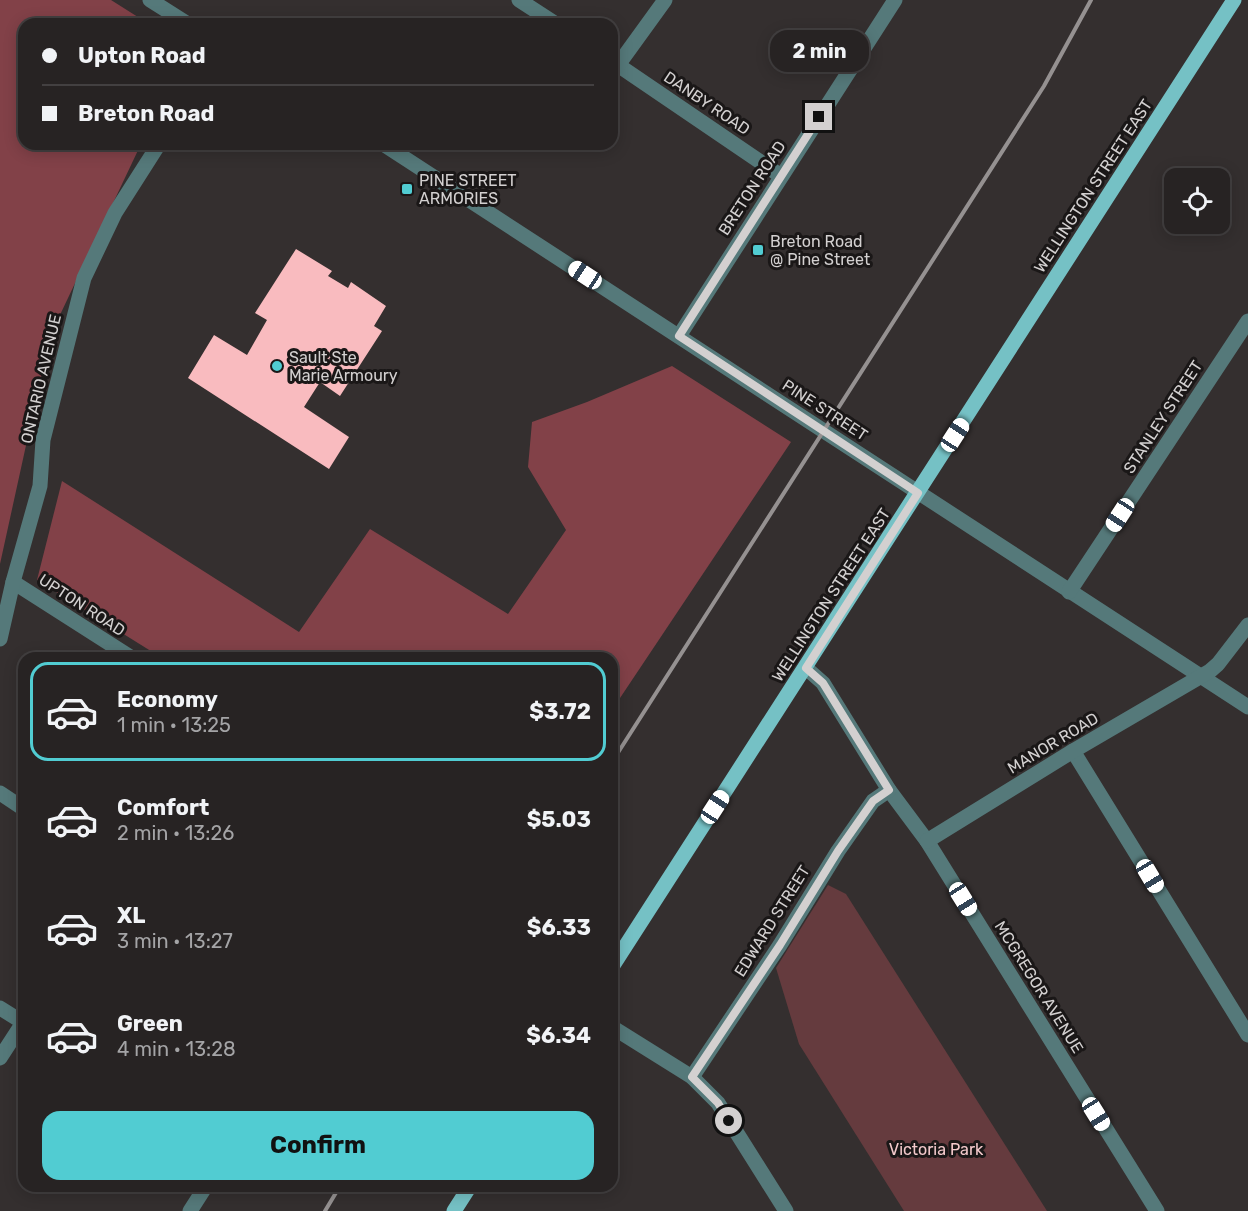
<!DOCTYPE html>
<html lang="en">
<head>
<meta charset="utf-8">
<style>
	:root { --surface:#272323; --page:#2f2b2b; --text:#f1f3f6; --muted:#a4a4a6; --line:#434041; --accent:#51ccd2 }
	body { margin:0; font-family:Rubik,sans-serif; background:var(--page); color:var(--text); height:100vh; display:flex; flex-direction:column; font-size:22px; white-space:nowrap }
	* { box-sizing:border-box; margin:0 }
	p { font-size:20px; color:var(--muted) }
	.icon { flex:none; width:33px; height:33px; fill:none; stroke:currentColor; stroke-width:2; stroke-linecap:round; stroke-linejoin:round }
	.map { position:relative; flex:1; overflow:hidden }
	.panel { position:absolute; left:18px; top:652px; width:600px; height:540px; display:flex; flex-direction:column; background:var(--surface); border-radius:18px; box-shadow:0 3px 15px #0003,0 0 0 2px var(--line) }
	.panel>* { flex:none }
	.top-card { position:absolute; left:18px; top:18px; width:600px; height:132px; border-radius:18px; box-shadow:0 3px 15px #0003,0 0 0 2px var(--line); display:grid; align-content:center; height:132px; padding:0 24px; background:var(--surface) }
	.buttons { position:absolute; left:1164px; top:168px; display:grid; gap:12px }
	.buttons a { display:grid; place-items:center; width:66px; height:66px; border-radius:12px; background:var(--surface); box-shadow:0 3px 15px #0003,0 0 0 2px var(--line); font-size:30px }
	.end { position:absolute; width:27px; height:27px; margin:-14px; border:8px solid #d3d0d0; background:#111; box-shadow:0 0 0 3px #111 }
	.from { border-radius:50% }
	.bubble { position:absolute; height:42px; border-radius:18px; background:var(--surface); box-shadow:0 3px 15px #0003,0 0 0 2px var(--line); font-size:20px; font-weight:700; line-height:42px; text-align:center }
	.car { position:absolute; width:18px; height:36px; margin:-18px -9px; border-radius:8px; box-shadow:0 0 4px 2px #0007; background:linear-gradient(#fff 24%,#345 0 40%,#fff 0 76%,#345 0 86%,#fff 0) }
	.top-card b { display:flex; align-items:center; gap:21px; height:57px; font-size:22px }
	.top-card b+b { border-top:2px solid var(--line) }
	.top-card i { width:15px; height:15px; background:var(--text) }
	ul { padding:10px 0 0; list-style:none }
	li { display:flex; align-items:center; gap:18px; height:99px; margin:0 12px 9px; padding:0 12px; border:3px solid transparent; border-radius:18px }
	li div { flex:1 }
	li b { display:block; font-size:22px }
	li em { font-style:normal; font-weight:700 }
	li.selected { border-color:var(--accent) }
	li>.icon { width:54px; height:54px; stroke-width:1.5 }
	.action { display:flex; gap:12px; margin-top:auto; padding:12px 24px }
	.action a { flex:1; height:69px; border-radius:18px; background:var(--accent); color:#111; font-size:24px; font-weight:700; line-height:69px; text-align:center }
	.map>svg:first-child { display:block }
</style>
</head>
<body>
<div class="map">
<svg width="1248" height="1211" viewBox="0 0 1248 1211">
	<rect width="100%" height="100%" fill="#342f2f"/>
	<polygon fill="#653b3e" points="828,885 846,894 1047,1211 904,1211 799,1044 776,968"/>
	<g fill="#824148">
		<polygon points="0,0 111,0 149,24 24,24 24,144 141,144 50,336 0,564"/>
		<polygon points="672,366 791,442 612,710 612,658 162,658 37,580 62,481 299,632 370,529 508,614 566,530 528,467 532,422 587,402"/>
	</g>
	<polygon fill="#f9bbbf" points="296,249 332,271 328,276 348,288 351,282 386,306 374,326 382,331 340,396 320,382 304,407 349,437 329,469 188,378 214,335 247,355 267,320 255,313"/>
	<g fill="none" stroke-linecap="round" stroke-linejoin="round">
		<g stroke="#55797a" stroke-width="15">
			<polyline points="150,0 188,24"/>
			<polyline points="519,0 556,24"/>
			<polyline points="612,61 781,176"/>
			<polyline points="618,65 665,0"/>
			<polyline points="383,144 1248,707"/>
			<polyline points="679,336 895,0"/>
			<polyline points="13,582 132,658"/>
			<polyline points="1069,592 1248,321"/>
			<polyline points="0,639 13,582 40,486 43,440 84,278 115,213 159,144"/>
			<polyline points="806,668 823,683 889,790 927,841 1157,1211"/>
			<polyline points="1073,751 1248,1035"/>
			<polyline points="0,793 24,809"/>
			<polyline points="927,841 1073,751 1210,671 1218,664 1248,625"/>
			<polyline points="0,1008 24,1023"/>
			<polyline points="612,1027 692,1077 718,1103 786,1211"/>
			<polyline points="0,1058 24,1021"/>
			<polyline points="692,1077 780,945 838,851 873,801 889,790"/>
			<polyline points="190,1211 206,1186"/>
		</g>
		<g stroke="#75c1c5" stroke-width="15">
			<polyline points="612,967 1234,0"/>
			<polyline points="454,1211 470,1186"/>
		</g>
		<g stroke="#959191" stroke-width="4">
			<polyline points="612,762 1044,86 1091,0"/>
			<polyline points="325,1211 340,1186"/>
		</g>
	</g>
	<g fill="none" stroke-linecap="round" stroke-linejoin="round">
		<polyline stroke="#d3d0d0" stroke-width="8" points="729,1121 718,1103 692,1077 780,945 838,851 873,801 889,790 823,683 806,668 918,493 679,336 819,117"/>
	</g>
	<g fill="#51ccd2" stroke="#1a1717" stroke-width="2">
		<rect x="401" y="183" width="12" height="12" rx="3"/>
		<rect x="752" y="244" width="12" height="12" rx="3"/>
		<circle cx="277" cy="366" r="6"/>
	</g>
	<g text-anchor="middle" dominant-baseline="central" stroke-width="6" stroke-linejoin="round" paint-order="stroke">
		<g font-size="16" fill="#d3d0d0" stroke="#1a1717">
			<text transform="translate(707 103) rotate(34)">DANBY ROAD</text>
			<text transform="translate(1093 186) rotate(-57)">WELLINGTON STREET EAST</text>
			<text transform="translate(752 188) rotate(-57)">BRETON ROAD</text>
			<text transform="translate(41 379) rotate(-77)">ONTARIO AVENUE</text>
			<text transform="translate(825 410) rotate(33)">PINE STREET</text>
			<text transform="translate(1163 417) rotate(-57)">STANLEY STREET</text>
			<text transform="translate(831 595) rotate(-57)">WELLINGTON STREET EAST</text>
			<text transform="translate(82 605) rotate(33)">UPTON ROAD</text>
			<text transform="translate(1053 743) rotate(-31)">MANOR ROAD</text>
			<text transform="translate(772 921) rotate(-58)">EDWARD STREET</text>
			<text transform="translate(1039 987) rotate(58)">MCGREGOR AVENUE</text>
		</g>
		<g font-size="16" fill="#d3d0d0" stroke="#1a1717" text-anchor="start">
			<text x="419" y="180">PINE STREET<tspan x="419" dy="18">ARMORIES</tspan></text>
			<text x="770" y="241">Breton Road<tspan x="770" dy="18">@ Pine Street</tspan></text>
			<text x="289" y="357">Sault Ste<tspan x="289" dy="18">Marie Armoury</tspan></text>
		</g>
		<g font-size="16" fill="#f3c9cb" stroke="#1a1717">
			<text x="936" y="1149">Victoria Park</text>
		</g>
	</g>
</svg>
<div class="buttons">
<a><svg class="icon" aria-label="locate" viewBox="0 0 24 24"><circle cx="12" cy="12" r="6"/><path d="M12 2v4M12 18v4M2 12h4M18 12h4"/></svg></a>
</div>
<i class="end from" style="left:729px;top:1121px"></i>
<i class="end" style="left:819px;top:117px"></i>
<div class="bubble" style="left:770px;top:30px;width:99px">2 min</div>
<i class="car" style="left:585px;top:275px;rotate:303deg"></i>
<i class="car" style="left:955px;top:435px;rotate:33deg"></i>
<i class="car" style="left:1120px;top:515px;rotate:213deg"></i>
<i class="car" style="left:715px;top:807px;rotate:33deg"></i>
<i class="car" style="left:1150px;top:876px;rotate:149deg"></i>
<i class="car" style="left:963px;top:899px;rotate:148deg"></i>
<i class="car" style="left:1096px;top:1114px;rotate:148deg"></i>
<div class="top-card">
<b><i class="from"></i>Upton Road</b>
<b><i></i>Breton Road</b>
</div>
<section class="panel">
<ul>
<li class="selected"><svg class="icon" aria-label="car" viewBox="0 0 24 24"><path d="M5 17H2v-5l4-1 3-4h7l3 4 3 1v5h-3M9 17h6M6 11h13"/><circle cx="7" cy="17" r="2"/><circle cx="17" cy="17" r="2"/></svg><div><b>Economy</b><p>1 min · 13:25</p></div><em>$3.72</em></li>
<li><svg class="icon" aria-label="car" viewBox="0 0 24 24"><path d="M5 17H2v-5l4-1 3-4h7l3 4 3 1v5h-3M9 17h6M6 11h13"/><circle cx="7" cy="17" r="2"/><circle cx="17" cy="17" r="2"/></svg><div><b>Comfort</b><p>2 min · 13:26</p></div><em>$5.03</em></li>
<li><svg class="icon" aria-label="car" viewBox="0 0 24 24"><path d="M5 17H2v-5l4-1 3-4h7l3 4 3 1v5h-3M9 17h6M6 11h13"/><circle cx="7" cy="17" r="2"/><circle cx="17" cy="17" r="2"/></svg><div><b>XL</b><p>3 min · 13:27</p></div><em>$6.33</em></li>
<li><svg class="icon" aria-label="car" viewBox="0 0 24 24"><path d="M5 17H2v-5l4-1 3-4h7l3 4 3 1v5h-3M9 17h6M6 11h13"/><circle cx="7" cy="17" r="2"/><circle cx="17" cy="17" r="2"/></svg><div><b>Green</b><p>4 min · 13:28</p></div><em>$6.34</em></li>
</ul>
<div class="action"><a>Confirm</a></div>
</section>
</div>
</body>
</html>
